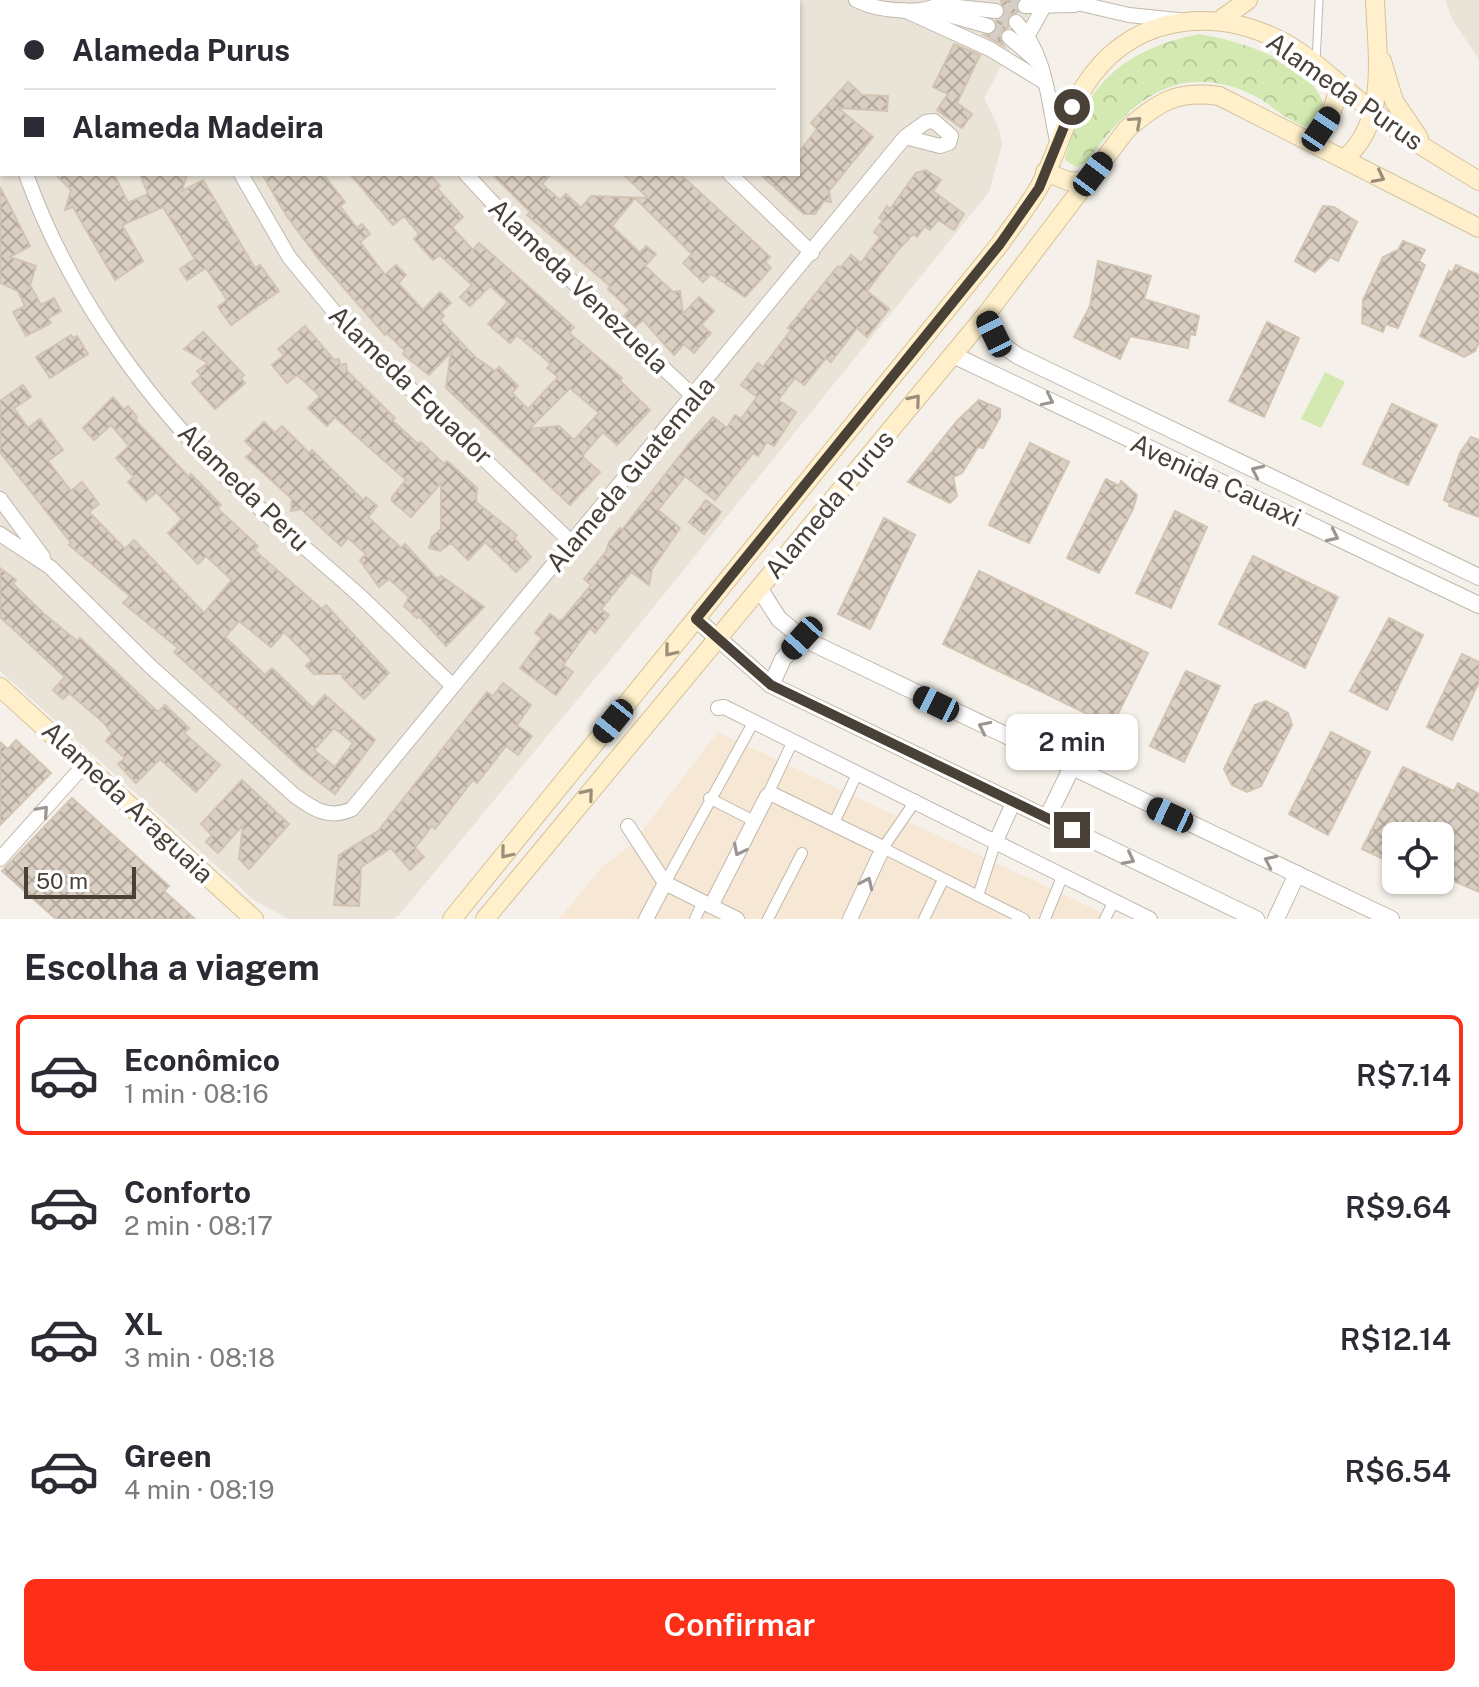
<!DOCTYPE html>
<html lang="pt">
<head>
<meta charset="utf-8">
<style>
	:root { --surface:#fff; --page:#f7f7f7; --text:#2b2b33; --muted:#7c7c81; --line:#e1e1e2; --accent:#fd2f19 }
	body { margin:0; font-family:"Public Sans",sans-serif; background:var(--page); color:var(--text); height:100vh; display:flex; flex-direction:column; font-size:30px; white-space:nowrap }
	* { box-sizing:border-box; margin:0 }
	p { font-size:26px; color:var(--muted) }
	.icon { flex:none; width:44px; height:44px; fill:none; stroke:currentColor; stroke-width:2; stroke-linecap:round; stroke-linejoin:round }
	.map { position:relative; height:919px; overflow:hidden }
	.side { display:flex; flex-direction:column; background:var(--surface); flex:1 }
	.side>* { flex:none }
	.banner { position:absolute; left:0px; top:0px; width:800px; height:176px; box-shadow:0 2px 6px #0004; display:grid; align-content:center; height:176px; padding:0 24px; background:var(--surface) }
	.controls { position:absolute; left:1382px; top:822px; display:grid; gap:16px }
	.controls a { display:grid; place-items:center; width:72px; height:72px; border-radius:12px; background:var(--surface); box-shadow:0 2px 6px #0004; font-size:40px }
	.scale { position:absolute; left:24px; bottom:20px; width:112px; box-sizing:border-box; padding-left:8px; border:4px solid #494138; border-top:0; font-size:22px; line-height:28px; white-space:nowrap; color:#494138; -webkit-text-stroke:6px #fff; paint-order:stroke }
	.end { position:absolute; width:36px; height:36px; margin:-18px; border:10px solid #494138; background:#fff; box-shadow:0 0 0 4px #fff }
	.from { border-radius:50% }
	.bubble { position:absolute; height:56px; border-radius:12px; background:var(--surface); box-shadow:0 2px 6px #0004; font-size:26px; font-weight:600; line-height:56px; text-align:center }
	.car { position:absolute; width:24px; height:48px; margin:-24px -12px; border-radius:10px; box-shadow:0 0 6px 2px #0007; background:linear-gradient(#222 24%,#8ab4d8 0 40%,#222 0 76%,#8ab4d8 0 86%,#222 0) }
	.banner b { display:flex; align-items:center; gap:28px; height:76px; font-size:30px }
	.banner b+b { border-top:2px solid var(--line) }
	.banner i { width:20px; height:20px; background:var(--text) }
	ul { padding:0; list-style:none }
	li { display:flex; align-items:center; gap:24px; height:120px; margin:0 16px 12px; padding:0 8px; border:4px solid transparent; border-radius:12px }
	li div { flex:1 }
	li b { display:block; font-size:30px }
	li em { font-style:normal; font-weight:600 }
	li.on { border-color:var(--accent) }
	li>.icon { width:72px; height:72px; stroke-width:1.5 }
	h2 { padding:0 24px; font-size:36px; line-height:96px }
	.primary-button { display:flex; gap:16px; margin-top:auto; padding:16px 24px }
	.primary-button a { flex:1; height:92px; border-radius:12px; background:var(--accent); color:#fff; font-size:32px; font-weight:600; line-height:92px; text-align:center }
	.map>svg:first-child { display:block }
</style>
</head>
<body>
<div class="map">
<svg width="1479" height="919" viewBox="0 0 1479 919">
	<defs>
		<pattern id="park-crowns" width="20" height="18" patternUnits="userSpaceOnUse" patternTransform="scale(2)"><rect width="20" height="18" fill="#d4e9b2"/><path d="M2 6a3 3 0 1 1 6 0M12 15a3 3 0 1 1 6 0" fill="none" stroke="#b8c99a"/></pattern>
		<pattern id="building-cross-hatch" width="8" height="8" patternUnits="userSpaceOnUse" patternTransform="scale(2)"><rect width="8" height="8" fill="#dacfc2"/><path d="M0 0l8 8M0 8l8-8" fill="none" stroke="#b3aa9f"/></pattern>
	</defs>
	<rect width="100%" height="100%" fill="#f5f1ea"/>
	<g fill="#e9e3d8" fill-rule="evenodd">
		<path d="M 0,0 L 1037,0 L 984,98 L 999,129 L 1002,145 L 989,192 L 631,635 L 399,915 L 393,919 L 289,919 L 254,900 L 0,671 ZM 2,2 L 798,2 L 798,174 L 2,174 Z"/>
		<polygon points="1445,0 1479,0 1479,59 1453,21"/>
	</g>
	<polygon fill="#f7e7d5" points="718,732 1115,919 559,919 601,868 632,844"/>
	<path fill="url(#park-crowns)" d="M 1198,34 C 1238,40 1317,63 1325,110 L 1313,126 L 1304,126 C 1284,119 1270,103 1251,94 C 1176,60 1129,102 1087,162 L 1076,167 L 1065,160 C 1086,82 1123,51 1198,34 Z"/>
	<polygon fill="#d4e9b2" points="1325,372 1345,382 1321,428 1301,419"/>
	<g fill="url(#building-cross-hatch)" stroke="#d2c4b2" stroke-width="2" fill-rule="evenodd">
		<polygon points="1001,0 1017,0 1018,12 1009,15 1008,27 999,34 1004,46 984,35 994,34 996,21 1004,16"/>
		<polygon points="954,44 980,55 957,103 972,114 962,128 937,110 948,94 933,87"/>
		<polygon points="848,82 862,95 888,96 887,111 838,108 873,137 829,191 831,202 824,201 815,214 804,214 760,174 798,174 798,153 817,129 811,123"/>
		<polygon points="926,170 941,180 933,191 964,214 954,230 938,220 930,230 925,226 917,237 913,234 898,250 867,291 889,309 867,337 857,328 831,362 826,358 804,385 795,378 778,400 796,412 774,446 767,442 758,456 753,453 715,500 685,476 658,510 680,528 652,569 649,585 631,572 601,609 609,615 595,633 590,628 563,665 573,672 556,695 520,668 542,638 535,633 550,614 559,621 563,619 591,585 584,579 606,552 609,542 620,528 622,530 689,444 713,417 727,428 735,415 741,419 757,397 741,385 758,363 763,367 791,330 788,328 838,266 840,268 851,255 861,263 880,237 874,232 883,220 879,218 887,206 890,209 916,173"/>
		<polygon points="55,174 114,174 128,203 148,194 140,174 187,174 182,191 203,180 255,268 260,265 279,291 231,325 218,307 227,300 206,268 187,280 180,269 195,259 163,207 122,225 143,261 115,280 73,207 65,210 71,190"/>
		<path d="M 262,174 L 323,174 L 345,202 L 340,206 L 357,228 L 362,224 L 370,234 L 360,242 L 385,275 L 396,265 L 406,275 L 398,283 L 423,310 L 440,292 L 451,303 L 441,312 L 444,316 L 440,320 L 475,357 L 495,371 L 499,367 L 518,386 L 512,393 L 528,409 L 558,377 L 547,368 L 551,364 L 517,335 L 510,343 L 488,324 L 508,302 L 490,286 L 470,306 L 460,297 L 472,285 L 440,255 L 433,260 L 414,239 L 419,234 L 404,216 L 393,225 L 350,174 L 430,174 L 440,186 L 437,188 L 463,217 L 452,227 L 473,250 L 479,243 L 574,327 L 569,333 L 622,378 L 620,381 L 650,410 L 617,445 L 603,432 L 582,456 L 600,472 L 570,505 L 446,388 L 451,352 L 429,375 L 403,354 L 405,351 L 387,333 L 385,335 L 318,258 L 286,215 ZM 570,388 L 599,413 L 574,440 L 559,426 L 529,429 Z"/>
		<polygon points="492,174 551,174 542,184 560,200 566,194 581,208 591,196 648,198 623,174 680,174 770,257 765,262 771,268 745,297 711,274 703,282 683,263 692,254 635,198 612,226 640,253 646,246 656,254 645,266 673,292 680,291 683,314 699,297 714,311 701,325 711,333 694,353 684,344 674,355 643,320 635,327 624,316 630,310 608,289 610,286 527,215 530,212"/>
		<polygon points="0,187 30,246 10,257 36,266 30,285 41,305 54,298 61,311 48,318 51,323 26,336 13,312 25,306 18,291 0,283"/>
		<polygon points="1323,206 1334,207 1357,222 1338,261 1330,257 1315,272 1295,261"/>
		<polygon points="1403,241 1425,250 1419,261 1425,265 1398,328 1386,324 1383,332 1362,323 1363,300 1383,257 1398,250"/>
		<polygon points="1098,261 1151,276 1144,299 1199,316 1195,335 1190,334 1188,348 1130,336 1120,359 1074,337 1090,306"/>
		<polygon points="1456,265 1479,275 1479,342 1475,351 1464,357 1420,336 1449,271 1452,273"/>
		<polygon points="1267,322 1299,338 1264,417 1229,401"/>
		<polygon points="305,326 334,360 339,359 340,365 346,364 347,371 395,418 392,420 418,444 421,442 444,464 447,461 477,488 476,502 517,535 514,538 531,557 516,572 485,542 468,560 451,543 440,551 429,548 432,537 441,529 441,483 411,517 392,501 392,497 406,480 335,417 327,426 308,408 320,396 297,375 287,383 272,365 284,355 278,349"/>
		<polygon points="203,332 244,375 241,378 245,383 215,409 192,383 201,376 197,371 208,363 184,349"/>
		<polygon points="71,335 73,338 77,336 88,354 50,378 36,357"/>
		<path d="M 23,385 L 31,397 L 14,408 L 28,428 L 40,419 L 63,450 L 48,461 L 71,491 L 82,482 L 99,504 L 89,512 L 125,549 L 134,540 L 204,613 L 232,580 L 206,556 L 198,564 L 168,533 L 182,519 L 156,492 L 146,501 L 128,482 L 134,477 L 116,458 L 129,446 L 111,425 L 94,440 L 83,428 L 113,397 L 124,410 L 128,406 L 137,417 L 135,420 L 189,477 L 191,474 L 221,505 L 217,508 L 258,546 L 254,550 L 322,609 L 326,605 L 389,673 L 364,699 L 342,677 L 345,674 L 314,674 L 306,666 L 312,660 L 284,632 L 271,647 L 239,621 L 225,637 L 265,675 L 272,668 L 313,708 L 325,695 L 375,740 L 335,794 L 302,769 L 174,652 L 178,648 L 123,603 L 130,596 L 69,545 L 71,543 L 0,452 L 0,401 ZM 334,728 L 353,743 L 335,767 L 314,750 Z"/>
		<polygon points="979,400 1000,409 1000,417 983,448 978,447 962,473 953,477 957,496 950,503 908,482 957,421"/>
		<polygon points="1392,404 1437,425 1408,485 1363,464"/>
		<polygon points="264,422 275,433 282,426 309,453 312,450 363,500 366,497 377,506 368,517 401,548 405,544 437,579 441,576 484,607 446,646 419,616 417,618 404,606 409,597 389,579 379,587 360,560 366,554 348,538 341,546 301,509 291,511 292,499 246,457 254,450 245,441"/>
		<polygon points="1471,437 1479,440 1479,517 1449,506 1450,503 1444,500 1460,453"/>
		<polygon points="1030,443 1069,462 1029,543 989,525"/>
		<polygon points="1106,479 1119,486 1121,481 1137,495 1133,509 1099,573 1067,558"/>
		<polygon points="706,500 721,512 704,534 689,522"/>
		<polygon points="1175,511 1207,527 1171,608 1136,593"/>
		<polygon points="884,518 915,535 870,629 838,614"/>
		<polygon points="1253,556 1338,597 1305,668 1219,624"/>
		<polygon points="0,568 16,580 13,584 43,613 77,641 80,638 158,712 165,705 189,728 184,733 220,765 196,792 160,759 136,783 118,764 125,758 106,741 112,734 104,723 69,693 63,699 53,690 65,677 0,617"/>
		<polygon points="979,571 1148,653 1112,726 943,644"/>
		<polygon points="1389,618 1423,635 1387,710 1350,691"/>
		<polygon points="1462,654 1479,662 1479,682 1452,740 1427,727"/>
		<polygon points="1186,671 1220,686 1184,762 1150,746"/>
		<polygon points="503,683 531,705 517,725 532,736 518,755 506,746 477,783 473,780 435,829 432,826 415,848 424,857 410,870 391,848 361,867 359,906 334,905 339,855 378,831 487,692 493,696"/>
		<polygon points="1266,701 1288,713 1292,725 1261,786 1247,792 1232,785 1224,769 1255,705"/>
		<polygon points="1331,732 1370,752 1328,835 1289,814"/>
		<polygon points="16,740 51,773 0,825 0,742 8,749"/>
		<polygon points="1403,767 1454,791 1458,783 1479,794 1479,892 1440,875 1440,836 1396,836 1396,865 1362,849"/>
		<polygon points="242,780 289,824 249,869 239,859 243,825 218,853 206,842 212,835 201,824"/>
		<polygon points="72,798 169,886 164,891 195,919 56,919 2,871"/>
	</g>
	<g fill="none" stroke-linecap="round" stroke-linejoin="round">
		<g stroke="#d3cec6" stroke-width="14" stroke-dasharray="14 7" stroke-linecap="butt">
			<polyline points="1011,0 1025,6"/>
			<polyline points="996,11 1016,22"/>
			<polyline points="988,26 1009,37"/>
		</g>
		<defs>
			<polyline id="service" points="1316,62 1319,1"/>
			<g id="pedestrian">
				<polyline points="767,796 792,743"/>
				<polyline points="709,798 754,821"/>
				<polyline points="916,800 883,848 1024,919"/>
				<polyline points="834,823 857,774"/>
				<polyline points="665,883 753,723"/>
				<polyline points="978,896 996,841"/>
				<polyline points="695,919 703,902"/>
				<polyline points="768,919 802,853"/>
				<polyline points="924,919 943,880"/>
				<polyline points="1045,919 1062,877"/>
				<polyline points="1105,919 1114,901"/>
			</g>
			<g id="minor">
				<polyline points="165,0 166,2"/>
				<polyline points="362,0 363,2"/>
				<polyline points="572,0 573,2"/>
				<path d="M 856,0 C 877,11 927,17 945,0"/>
				<polyline points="1064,0 1129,15 1178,20"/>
				<polyline points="742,2 748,0"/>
				<polyline points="939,5 996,11"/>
				<polyline points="1025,6 1075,5"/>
				<polyline points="927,9 988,26"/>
				<polyline points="904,10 990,49 1044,82"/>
				<path d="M 1016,22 C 1046,54 1048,99 1057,141"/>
				<polyline points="1028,35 1043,8"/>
				<polyline points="1009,37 1039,63"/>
				<polyline points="0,103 2,109"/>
				<path d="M 26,174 C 65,284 138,390 221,472 C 265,516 315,555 361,597 C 392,626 422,657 453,686"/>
				<polyline points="241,174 289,257 350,331 572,543"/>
				<polyline points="466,174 514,226 694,397"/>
				<polyline points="730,174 812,253"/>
				<polyline points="0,499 43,557"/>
				<path d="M 0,534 L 50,567 L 151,667 L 294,795 C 313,809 329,820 352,809 L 905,137 L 926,122 L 934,121 L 951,136 L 949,143 L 940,146 L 905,137"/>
				<polyline points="718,708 724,707 1150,919"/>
				<polyline points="628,826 665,883 737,919"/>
				<polyline points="996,841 1014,801"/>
				<polyline points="0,859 85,764"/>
				<polyline points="711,906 767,796 772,794 883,848 850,919"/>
				<polyline points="646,919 665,883"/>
			</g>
			<g id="tertiary">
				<polyline points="985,316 1002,345 1018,356 1479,577"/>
				<polyline points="953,355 1479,605"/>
				<polyline points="759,588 779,619 802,638 1391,919"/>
				<polyline points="696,619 771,685 1256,919"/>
				<polyline points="771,685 783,659 802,638"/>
				<polyline points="1047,818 1071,769"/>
				<polyline points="1276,919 1297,874"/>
			</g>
			<g id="secondary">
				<polyline points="1220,20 1248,0"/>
				<polyline points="1382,61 1394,101 1419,138"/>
				<polyline points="1310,140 1331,114 1340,85"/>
				<path d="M 1344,159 C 1389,122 1377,53 1375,0"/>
				<polyline points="1045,172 1068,181 1087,182"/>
				<polyline points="0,687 254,919"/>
				<path d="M 452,919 L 1000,244 C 1012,226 1027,208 1038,189 C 1060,151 1066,109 1093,74 C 1141,12 1221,8 1285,43 C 1317,61 1343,89 1372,111 C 1405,137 1443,159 1479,181"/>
				<path d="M 485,919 L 985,316 L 1127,129 C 1159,102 1176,90 1219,96 L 1479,228"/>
			</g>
		</defs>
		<use href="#service" stroke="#c1b8ac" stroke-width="9"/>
		<use href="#pedestrian" stroke="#c1b8ac" stroke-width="12"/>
		<use href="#minor" stroke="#c1b8ac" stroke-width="16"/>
		<use href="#tertiary" stroke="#c1b8ac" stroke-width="18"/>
		<use href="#secondary" stroke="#d5c299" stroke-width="20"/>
		<use href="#service" stroke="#fff" stroke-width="7"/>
		<use href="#pedestrian" stroke="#fff" stroke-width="10"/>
		<use href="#minor" stroke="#fff" stroke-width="14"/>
		<use href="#tertiary" stroke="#fff" stroke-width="16"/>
		<use href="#secondary" stroke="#ffefca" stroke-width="18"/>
	</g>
	<defs><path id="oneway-chevron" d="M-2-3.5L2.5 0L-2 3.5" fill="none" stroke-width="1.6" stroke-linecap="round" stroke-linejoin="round" transform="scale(2)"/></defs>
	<g stroke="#9b8f7a">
		<use href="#oneway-chevron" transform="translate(1136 122) rotate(-42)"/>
		<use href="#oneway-chevron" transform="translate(1379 177) rotate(27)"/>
		<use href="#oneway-chevron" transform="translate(915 400) rotate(-50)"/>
		<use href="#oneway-chevron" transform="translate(670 651) rotate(129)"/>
		<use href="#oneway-chevron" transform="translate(588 794) rotate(-50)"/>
		<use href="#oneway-chevron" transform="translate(506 853) rotate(129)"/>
	</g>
	<g stroke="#9b9692">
		<use href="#oneway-chevron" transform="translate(1048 400) rotate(26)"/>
		<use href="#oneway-chevron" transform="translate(1257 471) rotate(-155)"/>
		<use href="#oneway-chevron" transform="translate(1333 536) rotate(25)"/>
		<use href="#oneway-chevron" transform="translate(984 727) rotate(-154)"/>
		<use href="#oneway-chevron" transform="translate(43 811) rotate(-48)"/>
		<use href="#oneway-chevron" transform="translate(739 850) rotate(117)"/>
		<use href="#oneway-chevron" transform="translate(1129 859) rotate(27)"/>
		<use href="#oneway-chevron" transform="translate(1270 861) rotate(-155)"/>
		<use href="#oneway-chevron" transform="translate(867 883) rotate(-65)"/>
	</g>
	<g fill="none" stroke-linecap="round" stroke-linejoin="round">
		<polyline stroke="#494138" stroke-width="10" points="1072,107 1039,188 1000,244 696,619 771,685 1072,830"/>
	</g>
	<g text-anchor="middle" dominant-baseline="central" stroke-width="8" stroke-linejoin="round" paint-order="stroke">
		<g font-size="26" fill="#494138" stroke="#fff">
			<text transform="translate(1345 91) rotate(35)">Alameda Purus</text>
			<text transform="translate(579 286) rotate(44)">Alameda Venezuela</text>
			<text transform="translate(411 385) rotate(44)">Alameda Equador</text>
			<text transform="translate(630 474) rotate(-50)">Alameda Guatemala</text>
			<text transform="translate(1216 480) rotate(25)">Avenida Cauaxi</text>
			<text transform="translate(244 487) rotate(44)">Alameda Peru</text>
			<text transform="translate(829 504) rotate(-50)">Alameda Purus</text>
			<text transform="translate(128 802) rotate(43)">Alameda Araguaia</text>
		</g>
	</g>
</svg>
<div class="controls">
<a><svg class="icon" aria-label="locate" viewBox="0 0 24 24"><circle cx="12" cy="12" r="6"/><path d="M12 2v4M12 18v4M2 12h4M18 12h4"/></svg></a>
</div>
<div class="scale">50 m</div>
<i class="end from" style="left:1072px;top:107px"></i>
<i class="end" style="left:1072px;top:830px"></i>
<div class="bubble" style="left:1006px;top:714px;width:132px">2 min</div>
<i class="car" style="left:1321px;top:129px;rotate:34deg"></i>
<i class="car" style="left:1093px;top:174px;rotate:37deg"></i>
<i class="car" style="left:994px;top:334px;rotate:334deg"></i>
<i class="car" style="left:802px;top:638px;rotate:222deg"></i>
<i class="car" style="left:936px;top:704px;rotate:296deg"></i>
<i class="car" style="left:613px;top:721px;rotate:219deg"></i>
<i class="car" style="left:1170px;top:815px;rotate:295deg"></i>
<div class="banner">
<b><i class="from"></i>Alameda Purus</b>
<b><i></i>Alameda Madeira</b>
</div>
</div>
<section class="side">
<h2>Escolha a viagem</h2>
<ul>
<li class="on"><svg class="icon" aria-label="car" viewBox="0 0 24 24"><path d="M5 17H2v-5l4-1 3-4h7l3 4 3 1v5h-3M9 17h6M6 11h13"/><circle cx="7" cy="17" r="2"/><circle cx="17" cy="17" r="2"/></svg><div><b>Econômico</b><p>1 min · 08:16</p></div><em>R$7.14</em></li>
<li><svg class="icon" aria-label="car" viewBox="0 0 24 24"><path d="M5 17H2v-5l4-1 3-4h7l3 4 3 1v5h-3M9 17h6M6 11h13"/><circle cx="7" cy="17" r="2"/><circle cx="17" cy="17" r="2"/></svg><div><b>Conforto</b><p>2 min · 08:17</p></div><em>R$9.64</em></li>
<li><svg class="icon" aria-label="car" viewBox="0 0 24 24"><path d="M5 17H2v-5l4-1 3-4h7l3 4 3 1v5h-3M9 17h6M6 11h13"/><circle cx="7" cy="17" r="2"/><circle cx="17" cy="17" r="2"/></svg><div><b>XL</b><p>3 min · 08:18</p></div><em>R$12.14</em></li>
<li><svg class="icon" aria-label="car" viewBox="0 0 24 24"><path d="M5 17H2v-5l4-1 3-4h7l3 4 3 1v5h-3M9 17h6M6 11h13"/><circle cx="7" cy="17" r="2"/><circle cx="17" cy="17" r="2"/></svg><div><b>Green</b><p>4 min · 08:19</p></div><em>R$6.54</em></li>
</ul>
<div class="primary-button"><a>Confirmar</a></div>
</section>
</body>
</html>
